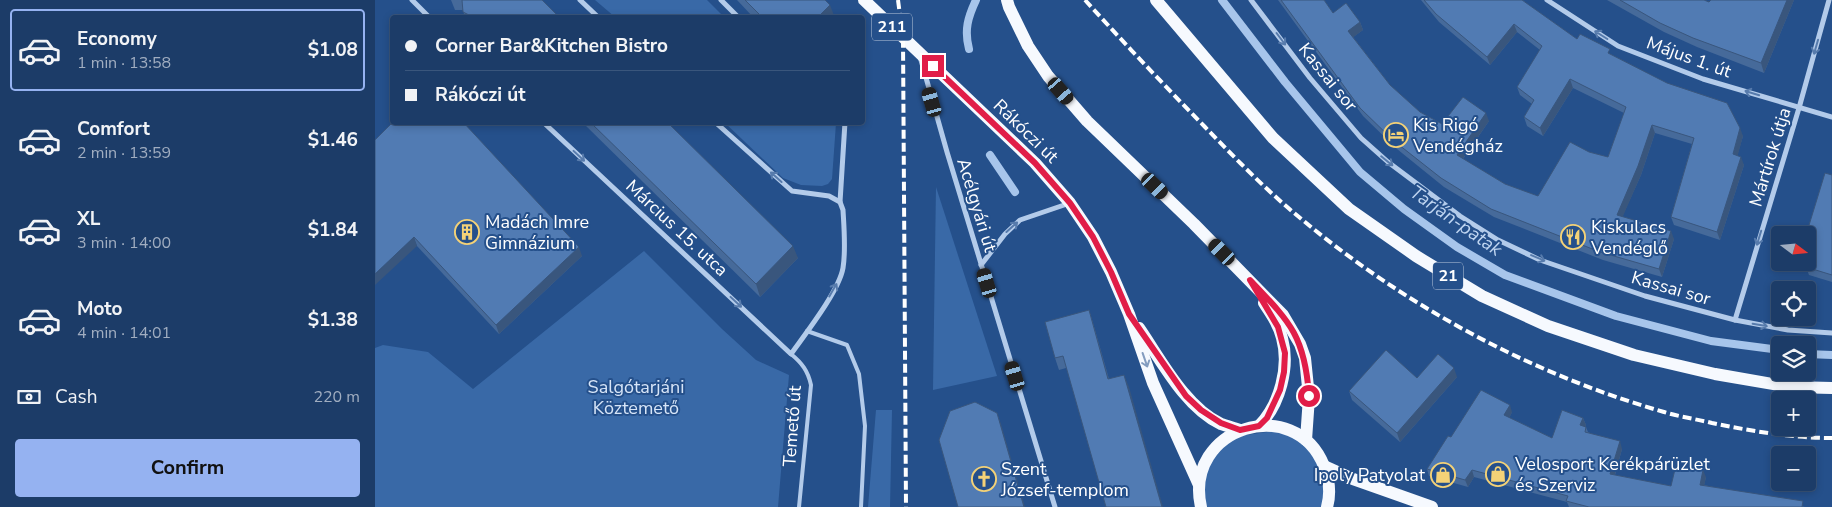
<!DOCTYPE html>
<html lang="en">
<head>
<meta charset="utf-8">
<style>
	:root { --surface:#1c3c68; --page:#294771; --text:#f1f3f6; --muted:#a0adc0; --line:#3a567c; --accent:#95b2f1 }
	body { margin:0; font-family:"Nunito Sans",sans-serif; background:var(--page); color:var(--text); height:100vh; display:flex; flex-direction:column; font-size:19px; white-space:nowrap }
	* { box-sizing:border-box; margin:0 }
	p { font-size:16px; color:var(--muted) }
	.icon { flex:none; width:28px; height:28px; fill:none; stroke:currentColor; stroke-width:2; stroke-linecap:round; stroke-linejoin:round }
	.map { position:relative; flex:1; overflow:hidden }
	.drawer { display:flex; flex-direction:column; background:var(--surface); width:375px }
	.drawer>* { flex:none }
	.top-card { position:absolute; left:15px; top:15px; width:475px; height:110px; border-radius:5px; box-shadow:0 2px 8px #0003,0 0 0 1px var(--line); display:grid; align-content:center; height:110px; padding:0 15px; background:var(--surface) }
	.needle { width:32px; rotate:106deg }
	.tools { position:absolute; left:1396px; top:226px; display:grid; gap:10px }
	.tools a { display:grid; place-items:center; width:45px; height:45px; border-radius:5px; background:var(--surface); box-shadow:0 2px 8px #0003,0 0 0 1px var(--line); font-size:25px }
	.end { position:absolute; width:22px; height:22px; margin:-11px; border:6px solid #e11d48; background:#fff; box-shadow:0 0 0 2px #fff }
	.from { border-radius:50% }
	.car { position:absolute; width:15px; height:30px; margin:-15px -8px; border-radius:6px; box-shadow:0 0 4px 1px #0007; background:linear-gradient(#222 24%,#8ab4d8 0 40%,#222 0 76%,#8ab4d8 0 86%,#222 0) }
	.top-card b { display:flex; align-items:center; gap:18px; height:48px; font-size:19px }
	.top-card b+b { border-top:1px solid var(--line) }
	.top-card i { width:12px; height:12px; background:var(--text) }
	ul { padding:9px 0 0; list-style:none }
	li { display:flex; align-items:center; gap:15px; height:82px; margin:0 10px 8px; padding:0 5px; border:2px solid transparent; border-radius:5px }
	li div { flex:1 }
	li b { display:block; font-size:19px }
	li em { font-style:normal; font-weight:700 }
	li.on { border-color:var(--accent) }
	li>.icon { width:45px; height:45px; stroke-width:1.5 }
	.pay { display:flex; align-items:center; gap:12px; height:55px; padding:0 15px; font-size:19px }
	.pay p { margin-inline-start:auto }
	.action { display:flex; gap:10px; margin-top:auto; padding:10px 15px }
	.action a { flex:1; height:58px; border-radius:5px; background:var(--accent); color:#111; font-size:20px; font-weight:700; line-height:58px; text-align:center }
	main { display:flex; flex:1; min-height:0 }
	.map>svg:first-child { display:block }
</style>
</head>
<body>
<main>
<section class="drawer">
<ul>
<li class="on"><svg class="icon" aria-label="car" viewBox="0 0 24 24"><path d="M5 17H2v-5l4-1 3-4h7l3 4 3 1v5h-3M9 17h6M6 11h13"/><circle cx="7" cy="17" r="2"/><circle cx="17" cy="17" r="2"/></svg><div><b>Economy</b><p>1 min · 13:58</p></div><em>$1.08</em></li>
<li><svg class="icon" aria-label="car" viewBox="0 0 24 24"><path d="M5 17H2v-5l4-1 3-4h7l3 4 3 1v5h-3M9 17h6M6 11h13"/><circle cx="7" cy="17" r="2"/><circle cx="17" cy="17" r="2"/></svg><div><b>Comfort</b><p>2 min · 13:59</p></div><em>$1.46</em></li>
<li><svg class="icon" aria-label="car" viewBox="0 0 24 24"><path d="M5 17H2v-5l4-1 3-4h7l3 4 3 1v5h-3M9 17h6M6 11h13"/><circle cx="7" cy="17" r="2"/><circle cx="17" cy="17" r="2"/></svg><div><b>XL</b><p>3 min · 14:00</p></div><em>$1.84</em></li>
<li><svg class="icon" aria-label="car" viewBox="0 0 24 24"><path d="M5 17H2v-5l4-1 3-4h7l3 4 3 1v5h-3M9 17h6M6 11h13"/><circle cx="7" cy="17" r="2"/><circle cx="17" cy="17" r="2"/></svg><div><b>Moto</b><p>4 min · 14:01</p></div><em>$1.38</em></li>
</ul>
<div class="pay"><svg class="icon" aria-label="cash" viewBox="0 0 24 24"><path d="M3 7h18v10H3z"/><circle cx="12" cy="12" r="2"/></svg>Cash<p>220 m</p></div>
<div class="action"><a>Confirm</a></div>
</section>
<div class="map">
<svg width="1457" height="507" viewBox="0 0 1457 507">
	<rect width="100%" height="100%" fill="#25508b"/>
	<g fill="#3969a7">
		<polygon points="220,0 332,0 349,17 240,17"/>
		<polygon points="350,123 461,123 457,179 453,184 447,186 426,185 408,178"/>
		<polygon points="561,187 622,376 558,390"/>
		<polygon points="269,251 347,329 381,360 414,375 403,507 0,507 0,348 8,345 53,352 98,389"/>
		<polygon points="501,410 517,410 515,507 493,507"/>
		<polygon points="912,429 945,457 952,507 826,507 825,473 850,438"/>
	</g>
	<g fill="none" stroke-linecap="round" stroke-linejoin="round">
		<g stroke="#a7c5eb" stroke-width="8">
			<polyline points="847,0 910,82 985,172 1029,209 1082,247 1130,275 1241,316 1336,341 1405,350"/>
			<path d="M 594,49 C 589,30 593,17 601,0"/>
			<polyline points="615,155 640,192"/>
			<polyline points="1432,354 1457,355"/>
		</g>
		<g stroke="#b3cbea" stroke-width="4">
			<polyline points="432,331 472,345 484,374 490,426 486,507"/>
			<path d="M 416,354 C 427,363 433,371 436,385 L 424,507"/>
		</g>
		<g stroke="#b3cbea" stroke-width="5">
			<polyline points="37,0 55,18"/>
			<polyline points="205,0 224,18"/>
			<polyline points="346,0 364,18"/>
			<polyline points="876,0 935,78 986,138 1013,162 1085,216 1123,240 1165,260 1270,296 1360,320 1413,330 1457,333"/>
			<polyline points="1172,0 1243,46 1328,79 1457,117"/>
			<polyline points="546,60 572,152 680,507"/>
			<path d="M 168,122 L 416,354 C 431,333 464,291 468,268 C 471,250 469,228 468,210 L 465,202 L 454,196 L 417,191 L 340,122"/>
			<polyline points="465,202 470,122"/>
			<polyline points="606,265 630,234 645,220 695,203"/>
			<polyline points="1360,320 1424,108 1454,0"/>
		</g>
		<g stroke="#f6f9fe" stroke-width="12">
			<polyline points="489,0 660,163 695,203 718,237 736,272 754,314 778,383 824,485"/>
			<polyline points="632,0 634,7 653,46 673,76 712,121 819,224 908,315 925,344 930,358 934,397 931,440"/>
			<polyline points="781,0 898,138 974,209 1041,256 1107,296 1173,326 1259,355 1340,374 1415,387 1457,388"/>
			<path d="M 764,328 C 786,360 810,407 846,424 C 852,426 859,428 865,430"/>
			<path d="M 884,426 C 905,404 915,367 907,338 C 904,325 897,315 889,303"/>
			<polyline points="949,466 978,479 1057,507"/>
			<path d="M 826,507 C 808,427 920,393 949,466 C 954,479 956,493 952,507"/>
		</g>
		<g stroke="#fff" stroke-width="4" stroke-dasharray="9 4" stroke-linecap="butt">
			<polyline points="523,0 528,38 531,507"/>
			<path d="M 710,0 C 749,43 790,86 830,127 C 860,158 891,190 924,217 C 1030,306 1156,374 1289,412 C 1305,417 1321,419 1337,423 C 1376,431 1417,438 1457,438"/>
		</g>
	</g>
	<g fill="#466a9a">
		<polygon points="76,0 167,0 185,18 90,18 88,10 80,10"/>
		<polygon points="362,0 450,0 460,18 379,18"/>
		<polygon points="903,0 949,0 958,13 985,22 988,30 978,37 1015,85 1045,112 1067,124 1114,121 1088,159 1130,184 1163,196 1214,152 1233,157 1249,113 1198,88 1168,136 1152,126 1149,117 1157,104 1145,95 1142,87 1165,50 1142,32 1115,65 1064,22 1046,0 1147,0 1202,39 1237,55 1368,136 1362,156 1369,165 1345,240 1299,225 1296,217 1317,144 1280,133 1266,175 1247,217 1299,239 1287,277 1228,260 1119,217 1069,187 1022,149 988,116"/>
		<polygon points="1232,0 1329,0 1334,2 1419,0 1389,73 1322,47 1289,32"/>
		<polygon points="207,122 292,122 423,258 385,297"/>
		<polygon points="0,140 207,256 124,334 42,246"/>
		<polygon points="1457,175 1457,282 1434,275 1431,267 1433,258 1432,258 1432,235"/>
		<polygon points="714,310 718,323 734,379 754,387 691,368 684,370 680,358"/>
		<polygon points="1082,377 1025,442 977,400 974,391"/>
		<polygon points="1137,412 1134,418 1177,438 1208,418 1211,425 1210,427 1211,427 1213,432 1247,449 1240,475 1296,486 1331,477 1329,485 1430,507 1194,507 1192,502 1099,477 1093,487 1054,476 1052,469 1076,437"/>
	</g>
	<g fill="#39567d">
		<polygon points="1412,0 1419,0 1389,73 1386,63"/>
		<polygon points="455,5 460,18 442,18"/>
		<polygon points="985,22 988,30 976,39 973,31"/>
		<polygon points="1139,24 1142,32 1115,65 1112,57"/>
		<polygon points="1195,79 1198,88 1168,136 1165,128"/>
		<polygon points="1111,113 1114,121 1085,163 1082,155"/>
		<polygon points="1277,125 1280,133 1266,175 1245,223 1242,215"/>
		<polygon points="1365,128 1368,136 1361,162 1358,154"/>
		<polygon points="1366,157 1369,165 1345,240 1342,232"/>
		<polygon points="1296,231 1299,239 1287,277 1284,269"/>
		<polygon points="39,237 42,246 0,285 0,274"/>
		<polygon points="418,246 423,258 385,297 381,284"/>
		<polygon points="204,247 207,256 124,334 121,325"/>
		<polygon points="714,310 718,323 737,392 733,379"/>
		<polygon points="1079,368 1082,377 1025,442 1022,433"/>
		<polygon points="749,375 754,387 788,507 787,507"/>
		<polygon points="1135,405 1137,412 1132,423 1129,415"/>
		<polygon points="622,413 626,424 650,507 649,507"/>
		<polygon points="1208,418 1211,425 1208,433 1205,425"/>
		<polygon points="1245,441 1247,449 1238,481 1235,474"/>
		<polygon points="1097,470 1099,477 1093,487 1090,480"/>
		<polygon points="1328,470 1331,477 1328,492 1325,485"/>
	</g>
	<g fill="#517bb3" stroke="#39567d">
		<polygon points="87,0 167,0 185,18 100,18 88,12"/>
		<polygon points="370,0 450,0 455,5 442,18 388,18"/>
		<polygon points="906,0 949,0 958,13 971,3 985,22 973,31 1015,85 1045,112 1067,124 1088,97 1111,113 1082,155 1130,184 1163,196 1195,142 1214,152 1233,157 1251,107 1195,79 1165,128 1149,117 1159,100 1142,87 1167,46 1139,24 1112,57 1061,14 1049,0 1147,0 1202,39 1205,34 1235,49 1233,53 1292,83 1352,103 1365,128 1358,154 1366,157 1342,232 1296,217 1319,138 1277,125 1263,166 1242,215 1296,231 1284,269 1225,252 1116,209 1066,178 1019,141 985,108"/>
		<polygon points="1245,0 1329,0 1334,2 1336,0 1412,0 1386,63 1318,38 1285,23"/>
		<polygon points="18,122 88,122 204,247 121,325 39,237 0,274 0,140"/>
		<polygon points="215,122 292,122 418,246 381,284"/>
		<polygon points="1450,173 1457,175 1457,275 1431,267 1436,251 1432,250 1432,235 1431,235"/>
		<polygon points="714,310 733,379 749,375 787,507 731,507 688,356 680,358 670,322"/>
		<polygon points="1011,350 1042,378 1063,354 1079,368 1022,433 974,391"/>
		<polygon points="1106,390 1135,405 1129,415 1177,438 1187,410 1208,418 1205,425 1211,427 1210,432 1245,441 1235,474 1296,486 1301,465 1328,470 1325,485 1428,501 1427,507 1214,507 1191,501 1193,496 1097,470 1090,480 1052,469 1073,436 1076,437"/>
		<polygon points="600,402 622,413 649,507 583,507 564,440 575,411"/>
	</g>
	<defs><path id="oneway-shaft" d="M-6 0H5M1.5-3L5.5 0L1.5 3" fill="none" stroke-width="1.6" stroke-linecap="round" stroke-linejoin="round" transform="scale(1.25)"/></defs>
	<g stroke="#577bac">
		<use href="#oneway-shaft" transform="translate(1226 35) rotate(-148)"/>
		<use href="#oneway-shaft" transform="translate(906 39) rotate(53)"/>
		<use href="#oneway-shaft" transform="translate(1441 47) rotate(106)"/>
		<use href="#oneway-shaft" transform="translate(1377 93) rotate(-163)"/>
		<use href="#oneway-shaft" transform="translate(204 156) rotate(43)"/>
		<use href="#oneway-shaft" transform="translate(1012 161) rotate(39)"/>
		<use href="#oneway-shaft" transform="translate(401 177) rotate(-138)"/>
		<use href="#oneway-shaft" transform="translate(637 227) rotate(-42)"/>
		<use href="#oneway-shaft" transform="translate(1384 238) rotate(107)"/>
		<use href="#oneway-shaft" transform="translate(1163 258) rotate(23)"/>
		<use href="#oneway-shaft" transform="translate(458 290) rotate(-60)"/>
		<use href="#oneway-shaft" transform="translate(361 302) rotate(43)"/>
		<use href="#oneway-shaft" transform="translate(1385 325) rotate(10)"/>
	</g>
	<use stroke="#839cbf" href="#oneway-shaft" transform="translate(770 360) rotate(71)"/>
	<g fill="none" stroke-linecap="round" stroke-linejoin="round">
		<path stroke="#e11d48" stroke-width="6" d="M 558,66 L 660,163 L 695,203 L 718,237 L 736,272 L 754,314 L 811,396 L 826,410 L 846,423 L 865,430 L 884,426 L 892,418 L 905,390 L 909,372 L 910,353 L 903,327 L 875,280 C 915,322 930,336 934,396"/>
	</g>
	<defs>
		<symbol id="hotel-ring" viewBox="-11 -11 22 22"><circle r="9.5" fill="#25508b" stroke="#f4d277" stroke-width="1.5"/><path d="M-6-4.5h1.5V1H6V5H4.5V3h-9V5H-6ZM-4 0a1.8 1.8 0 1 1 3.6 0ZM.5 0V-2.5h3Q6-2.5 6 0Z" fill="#f4d277"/></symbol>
		<symbol id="building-ring" viewBox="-11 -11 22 22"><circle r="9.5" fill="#25508b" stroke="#f4d277" stroke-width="1.5"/><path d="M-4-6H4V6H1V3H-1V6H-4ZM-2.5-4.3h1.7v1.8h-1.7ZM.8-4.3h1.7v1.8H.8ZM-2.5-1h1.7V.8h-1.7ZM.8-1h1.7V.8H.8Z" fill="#f4d277"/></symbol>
		<symbol id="restaurant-ring" viewBox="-11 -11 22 22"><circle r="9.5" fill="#25508b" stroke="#f4d277" stroke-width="1.5"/><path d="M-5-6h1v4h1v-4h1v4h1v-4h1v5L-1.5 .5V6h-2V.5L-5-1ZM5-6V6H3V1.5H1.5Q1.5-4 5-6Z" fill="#f4d277"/></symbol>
		<symbol id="shop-ring" viewBox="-11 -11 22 22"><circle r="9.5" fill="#25508b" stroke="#f4d277" stroke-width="1.5"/><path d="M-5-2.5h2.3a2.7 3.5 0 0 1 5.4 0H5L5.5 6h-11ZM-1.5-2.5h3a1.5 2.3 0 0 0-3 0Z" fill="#f4d277"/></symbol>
		<symbol id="church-ring" viewBox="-11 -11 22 22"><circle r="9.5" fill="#25508b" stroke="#f4d277" stroke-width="1.5"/><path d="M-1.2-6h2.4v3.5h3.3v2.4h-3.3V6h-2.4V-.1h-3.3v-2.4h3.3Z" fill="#f4d277"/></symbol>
	</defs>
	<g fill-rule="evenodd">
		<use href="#hotel-ring" x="1007" y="121" width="28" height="28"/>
		<use href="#building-ring" x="78" y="218" width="28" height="28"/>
		<use href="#restaurant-ring" x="1184" y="223" width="28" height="28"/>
		<use href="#shop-ring" x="1109" y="460" width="28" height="28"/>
		<use href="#shop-ring" x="1054" y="461" width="28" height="28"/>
		<use href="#church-ring" x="595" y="465" width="28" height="28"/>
	</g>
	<g text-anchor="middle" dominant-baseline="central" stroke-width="4" stroke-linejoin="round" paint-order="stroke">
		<g fill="#25508b" stroke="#becadc" stroke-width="1">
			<rect x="497" y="13.5" width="40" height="27" rx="4"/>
			<rect x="1058" y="262.5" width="30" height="27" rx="4"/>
		</g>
		<g font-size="16" font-weight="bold" fill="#fff">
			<text x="517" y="27">211</text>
			<text x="1073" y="276">21</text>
		</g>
		<g font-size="18" fill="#fff" stroke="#25508b">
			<text transform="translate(1314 57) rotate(20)">Május 1. út</text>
			<text transform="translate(953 77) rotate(51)">Kassai sor</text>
			<text transform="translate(651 131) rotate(44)">Rákóczi út</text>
			<text transform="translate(1395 157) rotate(-73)">Mártírok útja</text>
			<text transform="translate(602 205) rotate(73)">Acélgyári út</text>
			<text transform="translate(302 228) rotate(43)">Március 15. utca</text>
			<text transform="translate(1296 288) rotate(16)">Kassai sor</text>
			<text transform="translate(417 426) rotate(-86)">Temető út</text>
		</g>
		<g font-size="18" fill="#fff" stroke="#25508b" text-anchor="start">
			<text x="1038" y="125">Kis Rigó<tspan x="1038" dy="21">Vendégház</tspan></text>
			<text x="110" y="222">Madách Imre<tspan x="110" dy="21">Gimnázium</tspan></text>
			<text x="1216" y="227">Kiskulacs<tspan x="1216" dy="21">Vendéglő</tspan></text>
			<text x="1140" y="464">Velosport Kerékpárüzlet<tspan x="1140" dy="21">és Szerviz</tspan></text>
			<text x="626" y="469">Szent<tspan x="626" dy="21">József-templom</tspan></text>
			<text x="1050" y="475" text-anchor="end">Ipoly Patyolat</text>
		</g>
		<g font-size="18" fill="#d7e5f8" stroke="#25508b">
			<text x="261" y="387">Salgótarjáni<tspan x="261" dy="21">Köztemető</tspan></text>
		</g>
		<g font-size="19" font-style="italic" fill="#bfd5f1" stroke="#25508b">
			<text transform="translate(1081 221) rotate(35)">Tarján-patak</text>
		</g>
	</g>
</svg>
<div class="tools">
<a><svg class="needle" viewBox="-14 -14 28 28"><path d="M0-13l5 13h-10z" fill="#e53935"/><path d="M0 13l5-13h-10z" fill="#a0adc0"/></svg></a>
<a><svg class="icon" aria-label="locate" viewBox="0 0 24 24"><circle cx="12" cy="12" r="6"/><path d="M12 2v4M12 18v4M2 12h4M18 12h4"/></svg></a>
<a><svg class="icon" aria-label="layers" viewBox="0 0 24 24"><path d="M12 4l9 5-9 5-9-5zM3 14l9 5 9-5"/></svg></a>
<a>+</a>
<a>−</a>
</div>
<i class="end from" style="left:934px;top:396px"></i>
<i class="end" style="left:558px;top:66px"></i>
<i class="car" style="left:686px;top:91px;rotate:139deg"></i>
<i class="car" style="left:557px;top:102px;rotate:344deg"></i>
<i class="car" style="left:780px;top:186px;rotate:134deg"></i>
<i class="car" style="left:847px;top:252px;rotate:315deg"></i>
<i class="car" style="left:612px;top:283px;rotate:343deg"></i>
<i class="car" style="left:640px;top:376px;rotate:343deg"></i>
<div class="top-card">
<b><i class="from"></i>Corner Bar&amp;Kitchen Bistro</b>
<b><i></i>Rákóczi út</b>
</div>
</div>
</main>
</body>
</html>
